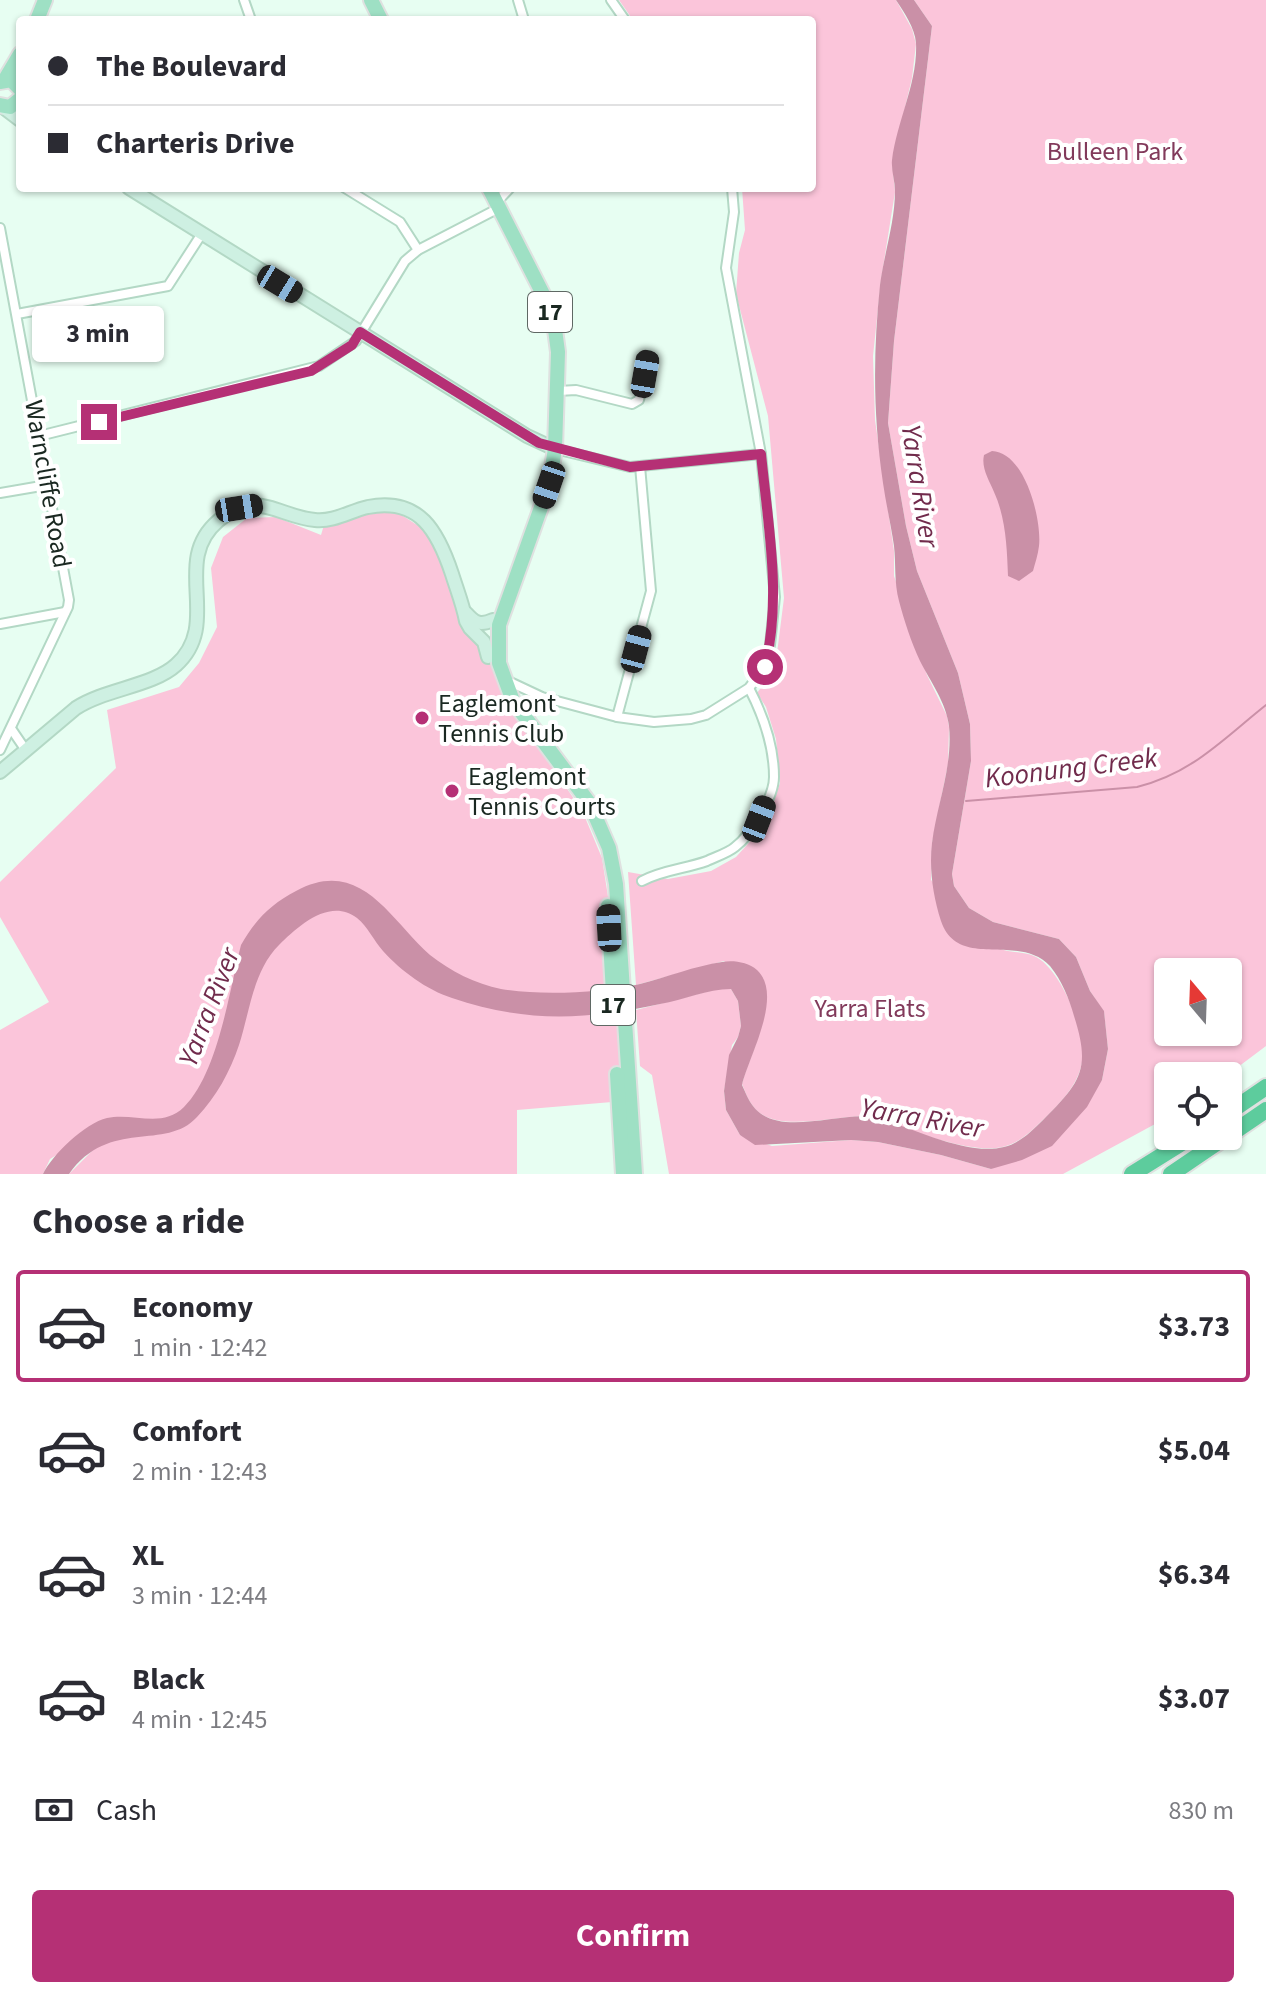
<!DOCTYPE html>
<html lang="en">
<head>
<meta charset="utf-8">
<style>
	:root { --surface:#fff; --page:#f7f7f7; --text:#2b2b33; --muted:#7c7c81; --line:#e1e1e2; --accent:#b53075 }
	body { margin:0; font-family:"Source Sans 3",sans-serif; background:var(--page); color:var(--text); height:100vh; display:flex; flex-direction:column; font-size:30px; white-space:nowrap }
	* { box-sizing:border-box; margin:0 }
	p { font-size:26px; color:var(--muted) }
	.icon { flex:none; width:44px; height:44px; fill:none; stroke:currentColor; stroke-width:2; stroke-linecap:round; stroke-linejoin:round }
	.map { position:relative; height:1174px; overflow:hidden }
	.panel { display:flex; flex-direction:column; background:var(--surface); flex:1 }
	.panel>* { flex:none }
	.hud { position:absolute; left:16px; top:16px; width:800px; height:176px; border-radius:8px; box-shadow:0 2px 6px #0004; display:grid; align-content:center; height:176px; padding:0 32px; background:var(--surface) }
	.needle { width:52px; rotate:341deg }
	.fabs { position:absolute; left:1154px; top:958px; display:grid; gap:16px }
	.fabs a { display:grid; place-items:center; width:88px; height:88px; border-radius:8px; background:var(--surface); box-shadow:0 2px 6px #0004; font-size:40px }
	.end { position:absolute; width:36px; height:36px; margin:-18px; border:10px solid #b53075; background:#fff; box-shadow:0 0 0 4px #fff }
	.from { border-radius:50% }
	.bubble { position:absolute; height:56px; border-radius:8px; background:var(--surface); box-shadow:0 2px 6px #0004; font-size:26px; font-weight:700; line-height:56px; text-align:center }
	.car { position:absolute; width:24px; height:48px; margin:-24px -12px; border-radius:10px; box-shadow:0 0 6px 2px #0007; background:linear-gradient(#222 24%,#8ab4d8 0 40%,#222 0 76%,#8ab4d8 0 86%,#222 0) }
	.hud b { display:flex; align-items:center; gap:28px; height:76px; font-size:30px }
	.hud b+b { border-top:2px solid var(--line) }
	.hud i { width:20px; height:20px; background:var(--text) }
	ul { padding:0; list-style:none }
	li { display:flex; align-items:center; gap:24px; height:112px; margin:0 16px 12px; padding:0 16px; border:4px solid transparent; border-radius:8px }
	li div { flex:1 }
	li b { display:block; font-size:30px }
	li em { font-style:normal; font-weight:700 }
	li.on { border-color:var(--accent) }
	li>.icon { width:72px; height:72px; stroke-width:1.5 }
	h2 { padding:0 32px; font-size:36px; line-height:96px }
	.pay { display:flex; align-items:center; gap:20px; height:88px; padding:0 32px; font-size:30px }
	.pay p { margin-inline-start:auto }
	.primary-button { display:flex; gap:16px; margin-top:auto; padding:16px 32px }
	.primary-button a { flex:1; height:92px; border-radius:8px; background:var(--accent); color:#fff; font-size:32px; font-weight:700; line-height:92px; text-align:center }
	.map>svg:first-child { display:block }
</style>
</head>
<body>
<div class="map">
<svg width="1266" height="1174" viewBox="0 0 1266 1174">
	<rect width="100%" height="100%" fill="#e7fef2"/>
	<g fill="#fbc5da" fill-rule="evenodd">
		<path d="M 619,0 L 896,0 L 912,29 L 916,44 L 912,78 L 892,162 L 895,192 L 881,280 L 873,356 L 875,420 L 894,551 L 894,576 L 927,675 L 947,716 L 949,727 L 948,764 L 932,843 L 931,880 C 952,902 971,926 994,946 C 1003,953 1023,951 1034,956 C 1059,966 1086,1030 1083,1055 C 1081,1081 1065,1098 1047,1116 C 1035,1127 1025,1139 1009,1145 C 982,1156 930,1137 903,1128 C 893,1125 885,1118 875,1117 C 843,1112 775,1137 753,1106 C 748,1100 745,1091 742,1084 C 750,1054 764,1033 765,1001 L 724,961 L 636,985 L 628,872 L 668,879 L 711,871 L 736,857 L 766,824 L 780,783 L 776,739 L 766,707 L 757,693 L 775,669 L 784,598 L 768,416 L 736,294 L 739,253 L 745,230 L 742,188 L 812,188 L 812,20 L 633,20 Z"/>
		<path d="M 914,0 L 1266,0 L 1266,1046 L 1226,1076 L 1168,1076 L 1168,1117 L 1063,1174 L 669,1174 L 652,1075 L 640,1066 L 636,1010 L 717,989 L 731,989 L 738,1001 L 741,1026 L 738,1037 L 732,1045 L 724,1091 L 726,1110 L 740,1135 L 772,1146 L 851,1140 L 878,1142 L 941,1155 L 991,1169 L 1102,1080 L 1108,1049 L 1104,1012 L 1090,991 L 1076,957 L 1059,939 L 993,922 L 969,908 L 954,886 L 952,874 L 971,761 L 970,724 L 958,673 L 917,571 L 906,526 L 888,423 L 894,341 L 932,26 ZM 1168,972 L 1228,972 L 1228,1032 L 1168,1032 Z"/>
		<polygon points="368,511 400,514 434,536 489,653 503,698 582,810 602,858 609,903 624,1101 517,1110 517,1174 69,1174 95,1148 107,1142 116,1118 50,1159 43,1174 0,1174 0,1030 49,1002 0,917 0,882 116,768 107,710 179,687 199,663 217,627 211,568 223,537 247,518 276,517 321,535 324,525"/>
	</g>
	<g fill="#ca90a7">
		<path d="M 896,0 L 914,0 L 932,26 L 894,341 L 888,423 L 906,526 L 917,571 L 958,673 L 970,724 L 971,761 L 952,874 L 954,886 L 969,908 L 993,922 L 1059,939 L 1076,957 L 1090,991 L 1104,1011 L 1108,1049 L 1102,1080 L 1087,1107 L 1052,1146 L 1022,1160 L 991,1169 L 941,1155 L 878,1142 L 851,1140 L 755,1145 L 740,1135 L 726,1110 L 724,1091 L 729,1055 L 738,1037 L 741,1026 L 738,1001 L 731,989 C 707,989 684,1000 660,1004 C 586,1020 525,1023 452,998 C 427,990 401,971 383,951 C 374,941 368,927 357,918 C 330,897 298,926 279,945 C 253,971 250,1011 239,1045 C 230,1072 216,1097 197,1117 C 165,1152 110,1117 69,1174 L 43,1174 C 52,1155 85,1123 107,1118 C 133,1112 162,1129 184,1107 C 218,1073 229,992 241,945 C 255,920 271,904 296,891 C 361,856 390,920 430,955 C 450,971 476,984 501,989 C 541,996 601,993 640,984 C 667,977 695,966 722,962 C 733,960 748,962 757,970 C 784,995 749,1056 742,1085 C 745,1091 748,1100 753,1106 C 779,1141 848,1107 882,1119 C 916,1130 969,1156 1004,1147 C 1020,1143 1032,1131 1043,1120 C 1081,1082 1091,1069 1074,1016 C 1069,998 1062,981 1050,966 C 1018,932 958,971 941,921 C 933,896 929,869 932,843 C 937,804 953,766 949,726 C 946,702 930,681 920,661 C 911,642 904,620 899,601 C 894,582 896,564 894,546 C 891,525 886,504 883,483 C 873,415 873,353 880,285 C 884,254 895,222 895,191 C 895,181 891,170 892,160 C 897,121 918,82 916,43 C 915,28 904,12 896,0 Z"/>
		<path d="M 992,451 C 1025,452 1042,520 1039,546 C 1038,555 1035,563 1033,571 L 1019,581 L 1008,576 C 1007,549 1006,518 994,492 C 989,480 981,468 984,455 Z"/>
	</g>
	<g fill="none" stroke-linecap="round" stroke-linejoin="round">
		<path stroke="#ca90a7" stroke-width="2" d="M 966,801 L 1137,787 C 1193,773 1223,739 1266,705"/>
		<defs>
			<g id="street">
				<polyline points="244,0 251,20"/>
				<polyline points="518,0 524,20"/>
				<polyline points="611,0 625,20"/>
				<polyline points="345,188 400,222 418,250"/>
				<polyline points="496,203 510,188"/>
				<polyline points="0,228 69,600 68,607 0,750"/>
				<polyline points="17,314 168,286 201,235"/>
				<polyline points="558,391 576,390 632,404 639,400 649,356"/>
				<polyline points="39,436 319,366 356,341 405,261 418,250 499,208"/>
				<polyline points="555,449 630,467 761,454"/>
				<polyline points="0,493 47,485"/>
				<polyline points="0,624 65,612"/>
				<polyline points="508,681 542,697 617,717 654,722 691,719 706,715 749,688 765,667 770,645 775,597 761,454 726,268 734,212 732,188"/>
				<polyline points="526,714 525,701 541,697"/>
				<polyline points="617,717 651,591 640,466"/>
				<polyline points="12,730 25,749"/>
				<path d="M 642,881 C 662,870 685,869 707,861 C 715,857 728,853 735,847 C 751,835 774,797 774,777 C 774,746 763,715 749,688"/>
			</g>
			<g id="secondary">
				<polyline points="3,107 20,120"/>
				<polyline points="129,188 527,436 555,449"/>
				<path d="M 466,613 C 475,623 480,626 493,620"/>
				<path d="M 0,772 L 76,708 C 105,689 153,686 176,665 C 223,623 170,562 218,521 C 255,488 279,517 315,520 C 334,522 350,511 368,507 C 420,497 438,532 452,574 C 457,590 463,605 466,621 L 470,628 L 484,642 L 488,657"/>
			</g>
			<g id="primary">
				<polyline points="371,0 381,20"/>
				<polyline points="37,20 45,0"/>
				<polyline points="4,81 20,54"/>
				<polyline points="0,82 11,80 20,89"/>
				<polyline points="0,105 10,107 20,99"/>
				<polyline points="489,188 547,302 554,322 558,352 555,449 549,485 499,625 499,663 513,701 590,804 609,848 616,884 635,1174"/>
				<polyline points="608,906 613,993"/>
				<polyline points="617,1074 623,1174"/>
			</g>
			<g id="highway">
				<polyline points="1228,1113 1266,1087"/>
				<polyline points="1228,1136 1266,1110"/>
				<polyline points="1132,1174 1193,1136"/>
				<polyline points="1171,1174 1227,1136"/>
			</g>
		</defs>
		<use href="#street" stroke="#b3d8c5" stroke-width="12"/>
		<use href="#secondary" stroke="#b3d8c5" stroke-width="16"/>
		<use href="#primary" stroke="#dfe1e0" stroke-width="18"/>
		<use href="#highway" stroke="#dfe1e0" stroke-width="20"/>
		<use href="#street" stroke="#fff" stroke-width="8"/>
		<use href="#secondary" stroke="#cef0e2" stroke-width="12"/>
		<use href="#primary" stroke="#9ee0c4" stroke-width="14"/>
		<use href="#highway" stroke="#5dcc9d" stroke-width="16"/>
	</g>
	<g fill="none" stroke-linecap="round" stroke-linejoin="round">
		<path stroke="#b53075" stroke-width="10" d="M 99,422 L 311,371 L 352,345 L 360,332 L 539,443 L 630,467 L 761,454 C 768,525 782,597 765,667"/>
	</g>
	<g fill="#b53075" stroke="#fff" stroke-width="3">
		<circle cx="422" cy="718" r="8"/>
		<circle cx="452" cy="791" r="8"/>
	</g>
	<g text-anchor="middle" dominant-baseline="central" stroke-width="8" stroke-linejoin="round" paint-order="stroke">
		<g fill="#fff" stroke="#5f6864" stroke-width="2">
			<rect x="528" y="292" width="44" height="40" rx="6"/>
			<rect x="591" y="985" width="44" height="40" rx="6"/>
		</g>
		<g font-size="24" font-weight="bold" fill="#1a2821">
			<text x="550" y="312">17</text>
			<text x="613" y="1005">17</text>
		</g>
		<g font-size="26" fill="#823a5b" stroke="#fff">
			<text x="1115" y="151">Bulleen Park</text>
			<text x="870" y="1008">Yarra Flats</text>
		</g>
		<g font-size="26" fill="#1a2821" stroke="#fff">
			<text transform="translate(48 484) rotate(80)">Warncliffe Road</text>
		</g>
		<g font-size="26" fill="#1a2821" stroke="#fff" text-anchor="start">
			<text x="438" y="703">Eaglemont<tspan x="438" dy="30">Tennis Club</tspan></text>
			<text x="468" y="776">Eaglemont<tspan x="468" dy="30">Tennis Courts</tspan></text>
		</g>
		<g font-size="28" font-style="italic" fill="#712b4c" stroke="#fff">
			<text transform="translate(920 486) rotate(81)">Yarra River</text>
			<text transform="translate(1071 768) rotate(-7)">Koonung Creek</text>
			<text transform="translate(209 1007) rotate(-69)">Yarra River</text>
			<text transform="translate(922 1118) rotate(10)">Yarra River</text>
		</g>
	</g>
</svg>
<div class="fabs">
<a><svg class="needle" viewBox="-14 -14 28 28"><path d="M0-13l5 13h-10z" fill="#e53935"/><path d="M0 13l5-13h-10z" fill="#7c7c81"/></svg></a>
<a><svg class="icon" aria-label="locate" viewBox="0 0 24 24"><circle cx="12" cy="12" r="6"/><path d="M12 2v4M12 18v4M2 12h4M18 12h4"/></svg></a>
</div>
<i class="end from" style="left:765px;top:667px"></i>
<i class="end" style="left:99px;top:422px"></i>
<div class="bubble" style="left:32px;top:306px;width:132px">3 min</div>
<i class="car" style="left:280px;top:284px;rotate:121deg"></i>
<i class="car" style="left:645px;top:374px;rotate:10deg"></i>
<i class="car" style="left:549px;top:485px;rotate:199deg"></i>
<i class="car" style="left:239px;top:508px;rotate:81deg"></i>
<i class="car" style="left:636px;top:649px;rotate:15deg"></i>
<i class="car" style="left:759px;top:819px;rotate:21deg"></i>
<i class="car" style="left:609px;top:928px;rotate:357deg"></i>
<div class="hud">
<b><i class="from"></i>The Boulevard</b>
<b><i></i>Charteris Drive</b>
</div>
</div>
<section class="panel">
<h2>Choose a ride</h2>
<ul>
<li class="on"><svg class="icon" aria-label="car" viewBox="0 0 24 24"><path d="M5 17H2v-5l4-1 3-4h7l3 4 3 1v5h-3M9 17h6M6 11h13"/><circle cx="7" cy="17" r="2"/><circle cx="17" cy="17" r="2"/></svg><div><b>Economy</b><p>1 min · 12:42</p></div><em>$3.73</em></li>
<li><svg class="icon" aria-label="car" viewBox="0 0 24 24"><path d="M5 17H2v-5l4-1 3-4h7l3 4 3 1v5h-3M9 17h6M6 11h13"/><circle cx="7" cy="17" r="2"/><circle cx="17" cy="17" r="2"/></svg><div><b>Comfort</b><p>2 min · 12:43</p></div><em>$5.04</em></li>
<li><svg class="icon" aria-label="car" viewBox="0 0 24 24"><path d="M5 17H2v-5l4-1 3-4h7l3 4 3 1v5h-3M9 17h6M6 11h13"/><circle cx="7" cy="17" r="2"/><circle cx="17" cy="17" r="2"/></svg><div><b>XL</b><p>3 min · 12:44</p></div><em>$6.34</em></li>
<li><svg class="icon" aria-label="car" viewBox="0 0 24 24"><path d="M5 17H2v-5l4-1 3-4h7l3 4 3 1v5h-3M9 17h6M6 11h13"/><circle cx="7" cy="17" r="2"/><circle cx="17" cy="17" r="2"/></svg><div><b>Black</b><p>4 min · 12:45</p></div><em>$3.07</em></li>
</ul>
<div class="pay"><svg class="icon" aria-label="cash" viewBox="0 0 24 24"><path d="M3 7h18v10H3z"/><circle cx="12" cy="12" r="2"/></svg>Cash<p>830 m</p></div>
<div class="primary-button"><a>Confirm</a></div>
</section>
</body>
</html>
